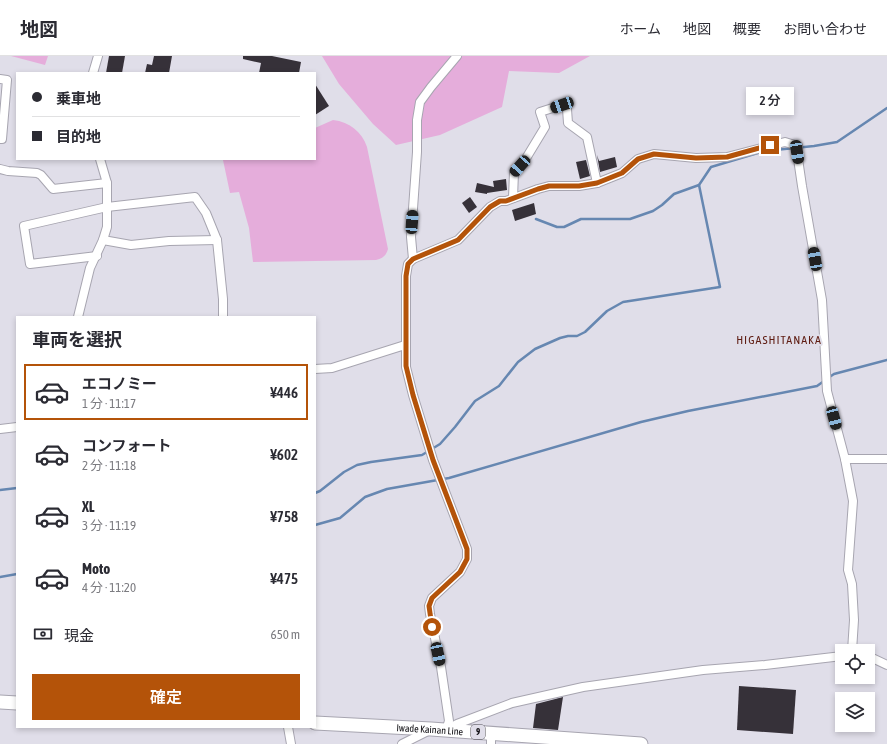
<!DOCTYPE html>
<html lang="ja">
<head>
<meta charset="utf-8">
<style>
	:root { --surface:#fff; --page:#f7f7f7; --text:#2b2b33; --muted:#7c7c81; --line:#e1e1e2; --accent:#b45309 }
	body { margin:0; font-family:"Asap Condensed","Noto Sans JP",sans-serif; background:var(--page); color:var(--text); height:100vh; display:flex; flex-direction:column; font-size:15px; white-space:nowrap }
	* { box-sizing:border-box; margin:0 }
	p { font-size:13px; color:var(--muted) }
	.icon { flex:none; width:22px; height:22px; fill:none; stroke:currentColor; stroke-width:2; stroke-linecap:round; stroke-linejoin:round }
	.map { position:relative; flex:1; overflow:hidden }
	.side { position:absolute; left:16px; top:260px; width:300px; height:412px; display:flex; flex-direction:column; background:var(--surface); border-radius:0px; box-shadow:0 2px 6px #0003 }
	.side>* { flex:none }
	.hud { position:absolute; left:16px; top:16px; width:300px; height:88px; border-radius:0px; box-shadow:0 2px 6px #0003; display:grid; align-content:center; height:88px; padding:0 16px; background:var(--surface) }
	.tools { position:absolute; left:835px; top:588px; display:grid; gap:8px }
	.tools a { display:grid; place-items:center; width:40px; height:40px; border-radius:0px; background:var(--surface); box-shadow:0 2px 6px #0003; font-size:20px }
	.end { position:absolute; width:18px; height:18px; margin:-9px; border:5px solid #b45309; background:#fff; box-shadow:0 0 0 2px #fff }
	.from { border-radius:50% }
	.bubble { position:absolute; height:28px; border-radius:0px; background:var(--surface); box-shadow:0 2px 6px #0003; font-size:13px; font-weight:600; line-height:28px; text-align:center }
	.car { position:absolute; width:12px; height:24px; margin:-12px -6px; border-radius:5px; box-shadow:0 0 3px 1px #0007; background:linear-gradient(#222 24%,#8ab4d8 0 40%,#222 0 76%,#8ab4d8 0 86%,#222 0) }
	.hud b { display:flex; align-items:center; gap:14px; height:38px; font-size:15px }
	.hud b+b { border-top:1px solid var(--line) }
	.hud i { width:10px; height:10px; background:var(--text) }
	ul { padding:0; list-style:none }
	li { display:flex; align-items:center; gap:12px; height:56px; margin:0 8px 6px; padding:0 8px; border:2px solid transparent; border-radius:0px }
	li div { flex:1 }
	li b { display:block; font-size:15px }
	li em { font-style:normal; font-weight:600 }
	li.current { border-color:var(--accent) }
	li>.icon { width:36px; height:36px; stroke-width:1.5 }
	h2 { padding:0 16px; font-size:18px; line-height:48px }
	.pay { display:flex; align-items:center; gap:10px; height:44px; padding:0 16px; font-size:15px }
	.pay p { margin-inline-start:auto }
	.button { display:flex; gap:8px; margin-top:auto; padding:8px 16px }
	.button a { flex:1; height:46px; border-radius:0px; background:var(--accent); color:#fff; font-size:16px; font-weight:600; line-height:46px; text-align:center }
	header { display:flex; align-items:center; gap:24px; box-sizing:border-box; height:56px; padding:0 20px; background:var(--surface); border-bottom:1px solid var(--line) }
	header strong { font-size:19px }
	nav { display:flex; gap:22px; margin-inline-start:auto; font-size:14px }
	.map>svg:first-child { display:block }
</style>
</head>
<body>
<header>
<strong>地図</strong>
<nav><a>ホーム</a><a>地図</a><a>概要</a><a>お問い合わせ</a></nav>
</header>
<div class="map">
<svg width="887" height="688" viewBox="0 0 887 688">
	<rect width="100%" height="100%" fill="#e0dee9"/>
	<g fill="#e5addb">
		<polygon points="11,0 48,0 45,9"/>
		<polygon points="322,0 590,0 559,17 509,15 502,51 440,79 396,89 373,68 339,28"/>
		<path d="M 333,64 C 350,66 362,76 367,91 L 388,193 C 386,200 383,202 376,204 L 253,206 L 249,172 L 239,136 L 230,137 L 223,104 L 315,103 L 315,72 Z"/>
	</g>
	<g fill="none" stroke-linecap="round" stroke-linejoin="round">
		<g stroke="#6687b1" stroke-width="2.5">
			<polyline points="536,163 557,171 564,171 581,163 630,163 653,155 662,149 674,138 699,129 711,111 765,95 814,90 837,86 887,52"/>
			<polyline points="828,322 834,318 887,304"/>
			<polyline points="0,434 17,432"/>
			<polyline points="315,437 320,435 344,416 357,409 371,406 422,399 440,388 455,371 475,345 499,330 518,306 535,293 560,282 568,280 577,280 585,276 607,255 623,246 720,231 699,129"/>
			<polyline points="315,469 340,462 365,441 387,433 449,422 641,366 688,355 817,330 824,325"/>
			<polyline points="0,521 17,518"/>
		</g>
	</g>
	<g fill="#363139">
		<polygon points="109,0 125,0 122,17 106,17"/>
		<polygon points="154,0 172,0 169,17 145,17 147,8 152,9"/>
		<polygon points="243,0 272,0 301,6 299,17 259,17 261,7 243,3"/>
		<polygon points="315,28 329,50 315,59"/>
		<polygon points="597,99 599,105 615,101 617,111 600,116"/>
		<polygon points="586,104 590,120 580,123 576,106"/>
		<polygon points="506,123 507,134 487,137 487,138 475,136 477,127 494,131 493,125"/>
		<polygon points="470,141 477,151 469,157 462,147"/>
		<polygon points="534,147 536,158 515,165 512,154"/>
		<polygon points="739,630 796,634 793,678 737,674"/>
		<polygon points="563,641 558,674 533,672 536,648"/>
	</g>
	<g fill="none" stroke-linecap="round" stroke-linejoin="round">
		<defs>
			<g id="minor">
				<polyline points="93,17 98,0"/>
				<polyline points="0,23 7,24 2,83 0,83"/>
				<polyline points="0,113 8,115 37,117 41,119 53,133 107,127"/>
				<polyline points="513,142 514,116 525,104 545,71 540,56 562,49 567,53 568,67 587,81 597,127"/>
				<polyline points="103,184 131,189 169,185 217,184"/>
				<polyline points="97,200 30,208 24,170 107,151 195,141 206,157 217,184 223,243 223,261"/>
				<polyline points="413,203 411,181 417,96 417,64 420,46 431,31 457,0"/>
				<polyline points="78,261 90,212 103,184 107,171 107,127 100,103"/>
				<polyline points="315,313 332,312 405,289"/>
				<polyline points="0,373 17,371"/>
				<polyline points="845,403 887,403"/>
				<polyline points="868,600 887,609"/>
				<polyline points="288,671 291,688"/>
				<polyline points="446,674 449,665 441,611 430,558 429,550 432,542 460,516 467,503 467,493 433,404 413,339 406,311 406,220 408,208 413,203 458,184 490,151 500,145 506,145 538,133 549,130 579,130 597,127 622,117 638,103 654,98 696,102 727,101 785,86 798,90 797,96 802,130 822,244 827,335 845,403 853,445 848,514 852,528 854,564 852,595"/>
				<polyline points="447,674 457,668 512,647 583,631 703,614 765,609 842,600"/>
				<polyline points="402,688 430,674"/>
				<polyline points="491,688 491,677"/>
			</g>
			<g id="primary">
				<polyline points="0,646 17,647"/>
				<path id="s1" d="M 315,667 L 431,673 L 641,688"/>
			</g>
		</defs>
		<use href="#minor" stroke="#a7a5b0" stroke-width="10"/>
		<use href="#primary" stroke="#a7a5b0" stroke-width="15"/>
		<use href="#minor" stroke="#fff" stroke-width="8"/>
		<use href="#primary" stroke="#fff" stroke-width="13"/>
	</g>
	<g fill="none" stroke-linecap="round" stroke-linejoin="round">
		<polyline stroke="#b45309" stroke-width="5" points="432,571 429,550 432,542 460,516 467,503 467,493 433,404 413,339 406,310 406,220 408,208 413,203 458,184 490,151 500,145 506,145 538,133 549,130 579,130 597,127 622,117 638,103 654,98 696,102 727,101 770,89"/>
	</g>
	<g text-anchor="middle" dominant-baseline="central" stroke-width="4" stroke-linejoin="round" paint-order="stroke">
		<rect fill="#e0dee9" stroke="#504e55" stroke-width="1" x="471" y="669" width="14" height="14" rx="3"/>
		<g font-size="9" font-weight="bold" fill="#121115">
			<text x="478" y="676">9</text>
		</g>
		<g font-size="10" fill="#121115" stroke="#e0dee9">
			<text stroke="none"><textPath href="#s1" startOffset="115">Iwade Kainan Line</textPath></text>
		</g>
		<g font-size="12" letter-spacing="1" fill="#5f1c12" stroke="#e0dee9">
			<text x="779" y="284">HIGASHITANAKA</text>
		</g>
	</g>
</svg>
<div class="tools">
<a><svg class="icon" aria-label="locate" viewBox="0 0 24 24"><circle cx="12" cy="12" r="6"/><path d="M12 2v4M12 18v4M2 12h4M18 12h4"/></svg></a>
<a><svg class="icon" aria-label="layers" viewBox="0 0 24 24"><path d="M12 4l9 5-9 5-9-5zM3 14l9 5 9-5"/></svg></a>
</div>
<i class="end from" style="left:432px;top:571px"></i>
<i class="end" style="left:770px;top:89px"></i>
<div class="bubble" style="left:746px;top:31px;width:48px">2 分</div>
<i class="car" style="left:562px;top:49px;rotate:251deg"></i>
<i class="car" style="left:797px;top:96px;rotate:171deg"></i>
<i class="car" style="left:520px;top:110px;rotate:222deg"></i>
<i class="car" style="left:412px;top:166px;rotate:4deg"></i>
<i class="car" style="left:815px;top:203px;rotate:350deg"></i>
<i class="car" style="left:834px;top:362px;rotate:165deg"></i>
<i class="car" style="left:438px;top:598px;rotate:168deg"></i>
<div class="hud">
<b><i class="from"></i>乗車地</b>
<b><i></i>目的地</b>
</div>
<section class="side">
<h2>車両を選択</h2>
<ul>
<li class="current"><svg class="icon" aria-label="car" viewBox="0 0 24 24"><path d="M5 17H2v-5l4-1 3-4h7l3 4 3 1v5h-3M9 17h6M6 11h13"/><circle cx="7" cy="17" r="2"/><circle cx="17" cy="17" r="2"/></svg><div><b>エコノミー</b><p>1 分 · 11:17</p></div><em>¥446</em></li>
<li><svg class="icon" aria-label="car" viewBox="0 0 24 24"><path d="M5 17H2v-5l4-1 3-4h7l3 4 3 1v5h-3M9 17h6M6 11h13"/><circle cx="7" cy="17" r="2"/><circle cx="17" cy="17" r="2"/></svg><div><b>コンフォート</b><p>2 分 · 11:18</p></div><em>¥602</em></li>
<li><svg class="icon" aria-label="car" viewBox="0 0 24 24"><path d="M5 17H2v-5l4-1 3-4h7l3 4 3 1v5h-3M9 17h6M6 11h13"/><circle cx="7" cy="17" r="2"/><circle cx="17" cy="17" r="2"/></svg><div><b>XL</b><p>3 分 · 11:19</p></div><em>¥758</em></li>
<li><svg class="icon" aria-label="car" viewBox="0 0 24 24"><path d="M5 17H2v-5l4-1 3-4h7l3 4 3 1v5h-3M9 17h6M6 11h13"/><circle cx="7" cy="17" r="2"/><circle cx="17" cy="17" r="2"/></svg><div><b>Moto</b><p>4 分 · 11:20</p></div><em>¥475</em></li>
</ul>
<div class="pay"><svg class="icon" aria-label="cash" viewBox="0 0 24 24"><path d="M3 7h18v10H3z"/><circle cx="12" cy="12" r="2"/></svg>現金<p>650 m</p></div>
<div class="button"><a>確定</a></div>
</section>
</div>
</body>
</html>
